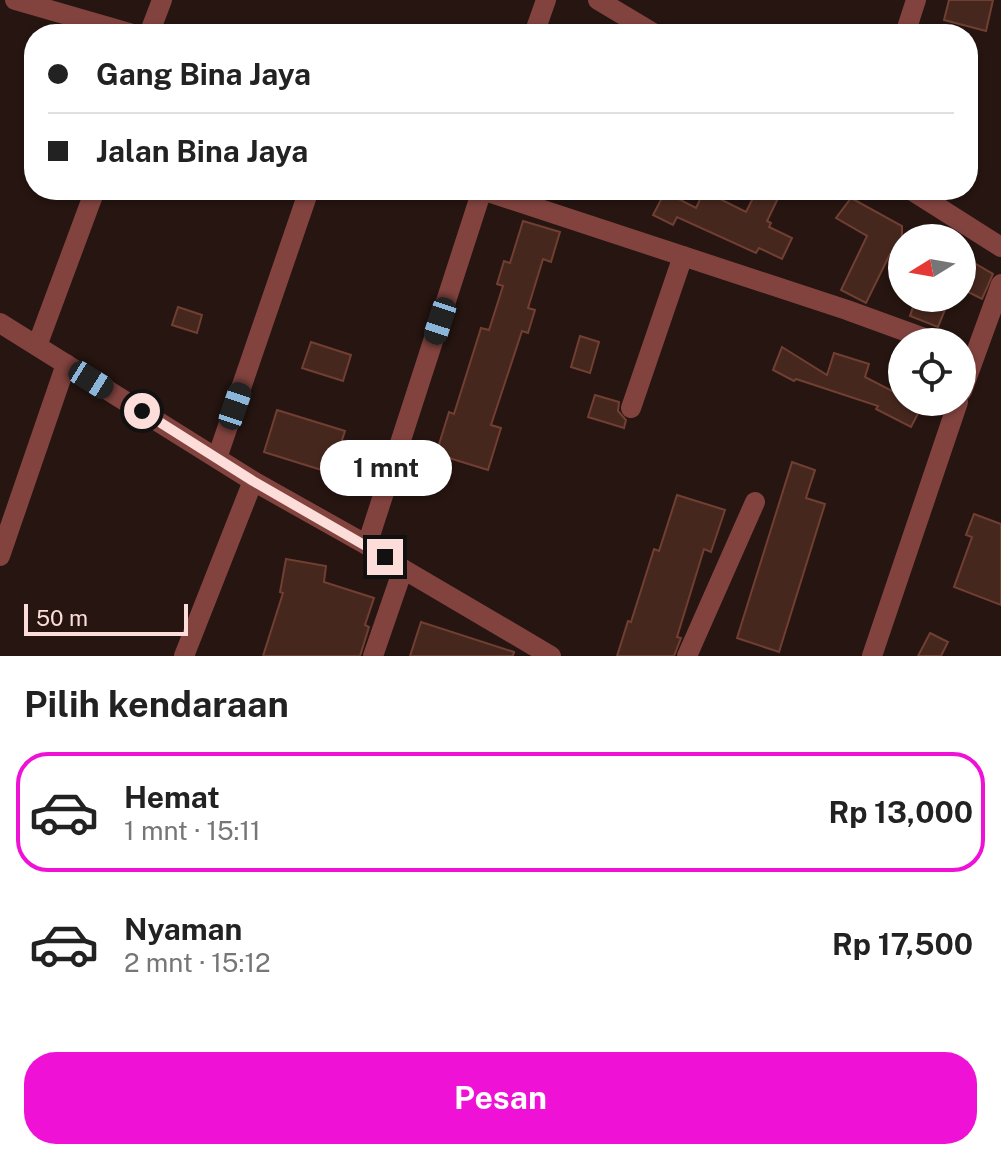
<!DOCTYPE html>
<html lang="id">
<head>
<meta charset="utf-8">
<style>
	:root { --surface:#fff; --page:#f2f2f2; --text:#222; --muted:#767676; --line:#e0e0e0; --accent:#f011d7 }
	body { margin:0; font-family:"Public Sans",sans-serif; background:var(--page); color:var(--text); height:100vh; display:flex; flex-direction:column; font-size:30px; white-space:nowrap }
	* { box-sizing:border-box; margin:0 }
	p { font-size:26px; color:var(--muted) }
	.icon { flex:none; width:44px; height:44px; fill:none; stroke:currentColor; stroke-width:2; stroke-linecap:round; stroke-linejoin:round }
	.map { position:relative; height:656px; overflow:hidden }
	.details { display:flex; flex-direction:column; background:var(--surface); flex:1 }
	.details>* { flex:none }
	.top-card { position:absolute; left:24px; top:24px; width:954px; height:176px; border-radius:32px; box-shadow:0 2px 6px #0004; display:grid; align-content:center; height:176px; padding:0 24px; background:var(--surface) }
	.needle { width:52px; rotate:259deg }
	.tools { position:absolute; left:888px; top:224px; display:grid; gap:16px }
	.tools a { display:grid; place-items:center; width:88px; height:88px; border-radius:50%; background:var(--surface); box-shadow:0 2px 6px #0004; font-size:40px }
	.scale { position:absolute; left:24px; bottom:20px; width:164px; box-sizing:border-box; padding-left:8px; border:4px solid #fdddd9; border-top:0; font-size:22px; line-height:28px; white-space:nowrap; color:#fdddd9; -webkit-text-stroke:6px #261511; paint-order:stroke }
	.end { position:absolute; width:36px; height:36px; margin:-18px; border:10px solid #fdddd9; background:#111; box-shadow:0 0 0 4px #111 }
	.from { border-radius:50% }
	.bubble { position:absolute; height:56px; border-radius:28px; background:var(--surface); box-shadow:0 2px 6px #0004; font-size:26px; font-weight:700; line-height:56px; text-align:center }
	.car { position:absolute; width:24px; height:48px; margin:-24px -12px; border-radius:10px; box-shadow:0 0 6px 2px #0007; background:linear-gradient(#222 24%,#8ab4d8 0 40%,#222 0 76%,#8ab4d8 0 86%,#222 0) }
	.top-card b { display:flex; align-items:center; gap:28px; height:76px; font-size:30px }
	.top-card b+b { border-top:2px solid var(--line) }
	.top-card i { width:20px; height:20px; background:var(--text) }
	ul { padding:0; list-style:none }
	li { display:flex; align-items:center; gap:24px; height:120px; margin:0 16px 12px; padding:0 8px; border:4px solid transparent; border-radius:32px }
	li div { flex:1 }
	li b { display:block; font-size:30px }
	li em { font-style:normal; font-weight:700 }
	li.on { border-color:var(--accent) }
	li>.icon { width:72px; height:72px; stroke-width:1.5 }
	h2 { padding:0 24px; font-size:36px; line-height:96px }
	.action { display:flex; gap:16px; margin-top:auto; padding:16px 24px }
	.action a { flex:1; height:92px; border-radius:32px; background:var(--accent); color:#fff; font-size:32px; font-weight:700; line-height:92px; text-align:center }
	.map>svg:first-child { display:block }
</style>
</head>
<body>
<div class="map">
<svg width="1001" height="656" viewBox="0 0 1001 656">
	<rect width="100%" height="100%" fill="#261511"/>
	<g fill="#46271e" stroke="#713f32" stroke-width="2">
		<polygon points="949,0 993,0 986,31 944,20"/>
		<polygon points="757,190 782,190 767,221 771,223 769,227 792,238 782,259 759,248 756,253 677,217 673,225 653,215 665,192 696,208 704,191 746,212"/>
		<polygon points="851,198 902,226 902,260 890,254 866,303 841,290 867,236 836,218"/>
		<polygon points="523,221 560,232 551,262 543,259 528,308 535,310 528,333 522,331 491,425 501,428 488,470 436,454 449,412 454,414 481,328 489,330 503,286 497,284 504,261 510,263"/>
		<polygon points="976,264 993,274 982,299 962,289"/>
		<polygon points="916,298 937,298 948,302 938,327 910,316"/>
		<polygon points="178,307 202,315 197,333 172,325"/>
		<polygon points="580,336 599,342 590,373 571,367"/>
		<polygon points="311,342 351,355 343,381 302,368"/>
		<polygon points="782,347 827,375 834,353 869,364 865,377 902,396 902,402 913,402 922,406 911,427 876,409 878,406 796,379 794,381 773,370"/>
		<polygon points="595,395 619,402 618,411 626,420 624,428 588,417"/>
		<polygon points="277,410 345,431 331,473 264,452"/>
		<polygon points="792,462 815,470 806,498 825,504 779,652 737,638"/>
		<polygon points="677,495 725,510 711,552 704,549 677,637 681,638 674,656 617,656 628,621 631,622 654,549 659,551"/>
		<polygon points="974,514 1001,524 1001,605 954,587 972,537 966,535"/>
		<polygon points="286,559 326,566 324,582 374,598 365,625 369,627 360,656 263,656 283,593 280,592"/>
		<polygon points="421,622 514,652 513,656 410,656"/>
		<polygon points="930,633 948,642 941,656 918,656"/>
	</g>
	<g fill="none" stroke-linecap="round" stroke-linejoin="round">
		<g stroke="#82433f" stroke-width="20">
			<polyline points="15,0 133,34"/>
			<polyline points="598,0 655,34"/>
			<polyline points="149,34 162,0"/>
			<polyline points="534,34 546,0"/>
			<polyline points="905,34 916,0"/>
			<polyline points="911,190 1001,247"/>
			<polyline points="0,323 253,481 367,545 403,569 551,656"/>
			<polyline points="37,346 95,190"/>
			<polyline points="962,391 1001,284"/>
			<polyline points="631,408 683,256"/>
			<polyline points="217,458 309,190"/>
			<polyline points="367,545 482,190 847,310 935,342"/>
			<polyline points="0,556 66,364"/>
			<polyline points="184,656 253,481"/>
			<polyline points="373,656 403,569"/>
			<polyline points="687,656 755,502"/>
			<polyline points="872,656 958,402"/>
		</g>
	</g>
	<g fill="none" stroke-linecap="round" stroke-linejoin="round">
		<polyline stroke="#fdddd9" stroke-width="10" points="142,411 253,481 385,557"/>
	</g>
</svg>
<div class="tools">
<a><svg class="needle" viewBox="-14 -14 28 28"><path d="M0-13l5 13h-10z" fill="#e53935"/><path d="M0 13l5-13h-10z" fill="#767676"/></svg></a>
<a><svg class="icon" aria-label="locate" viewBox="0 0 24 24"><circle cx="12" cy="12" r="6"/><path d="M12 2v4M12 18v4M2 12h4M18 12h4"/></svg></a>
</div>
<div class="scale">50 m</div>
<i class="end from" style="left:142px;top:411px"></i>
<i class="end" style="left:385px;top:557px"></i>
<div class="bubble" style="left:320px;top:440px;width:132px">1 mnt</div>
<i class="car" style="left:440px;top:321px;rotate:198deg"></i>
<i class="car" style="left:91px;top:380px;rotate:122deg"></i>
<i class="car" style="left:235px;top:406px;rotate:19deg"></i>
<div class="top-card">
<b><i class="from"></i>Gang Bina Jaya</b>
<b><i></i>Jalan Bina Jaya</b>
</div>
</div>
<section class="details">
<h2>Pilih kendaraan</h2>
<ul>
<li class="on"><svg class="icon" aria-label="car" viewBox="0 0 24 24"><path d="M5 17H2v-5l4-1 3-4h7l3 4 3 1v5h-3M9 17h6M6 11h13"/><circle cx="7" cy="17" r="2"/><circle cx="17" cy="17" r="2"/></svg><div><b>Hemat</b><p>1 mnt · 15:11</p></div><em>Rp 13,000</em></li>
<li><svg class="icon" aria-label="car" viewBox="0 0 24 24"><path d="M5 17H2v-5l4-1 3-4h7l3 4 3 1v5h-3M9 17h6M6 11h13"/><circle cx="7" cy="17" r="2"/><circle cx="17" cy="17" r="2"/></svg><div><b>Nyaman</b><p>2 mnt · 15:12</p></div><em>Rp 17,500</em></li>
</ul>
<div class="action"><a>Pesan</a></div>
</section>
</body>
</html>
